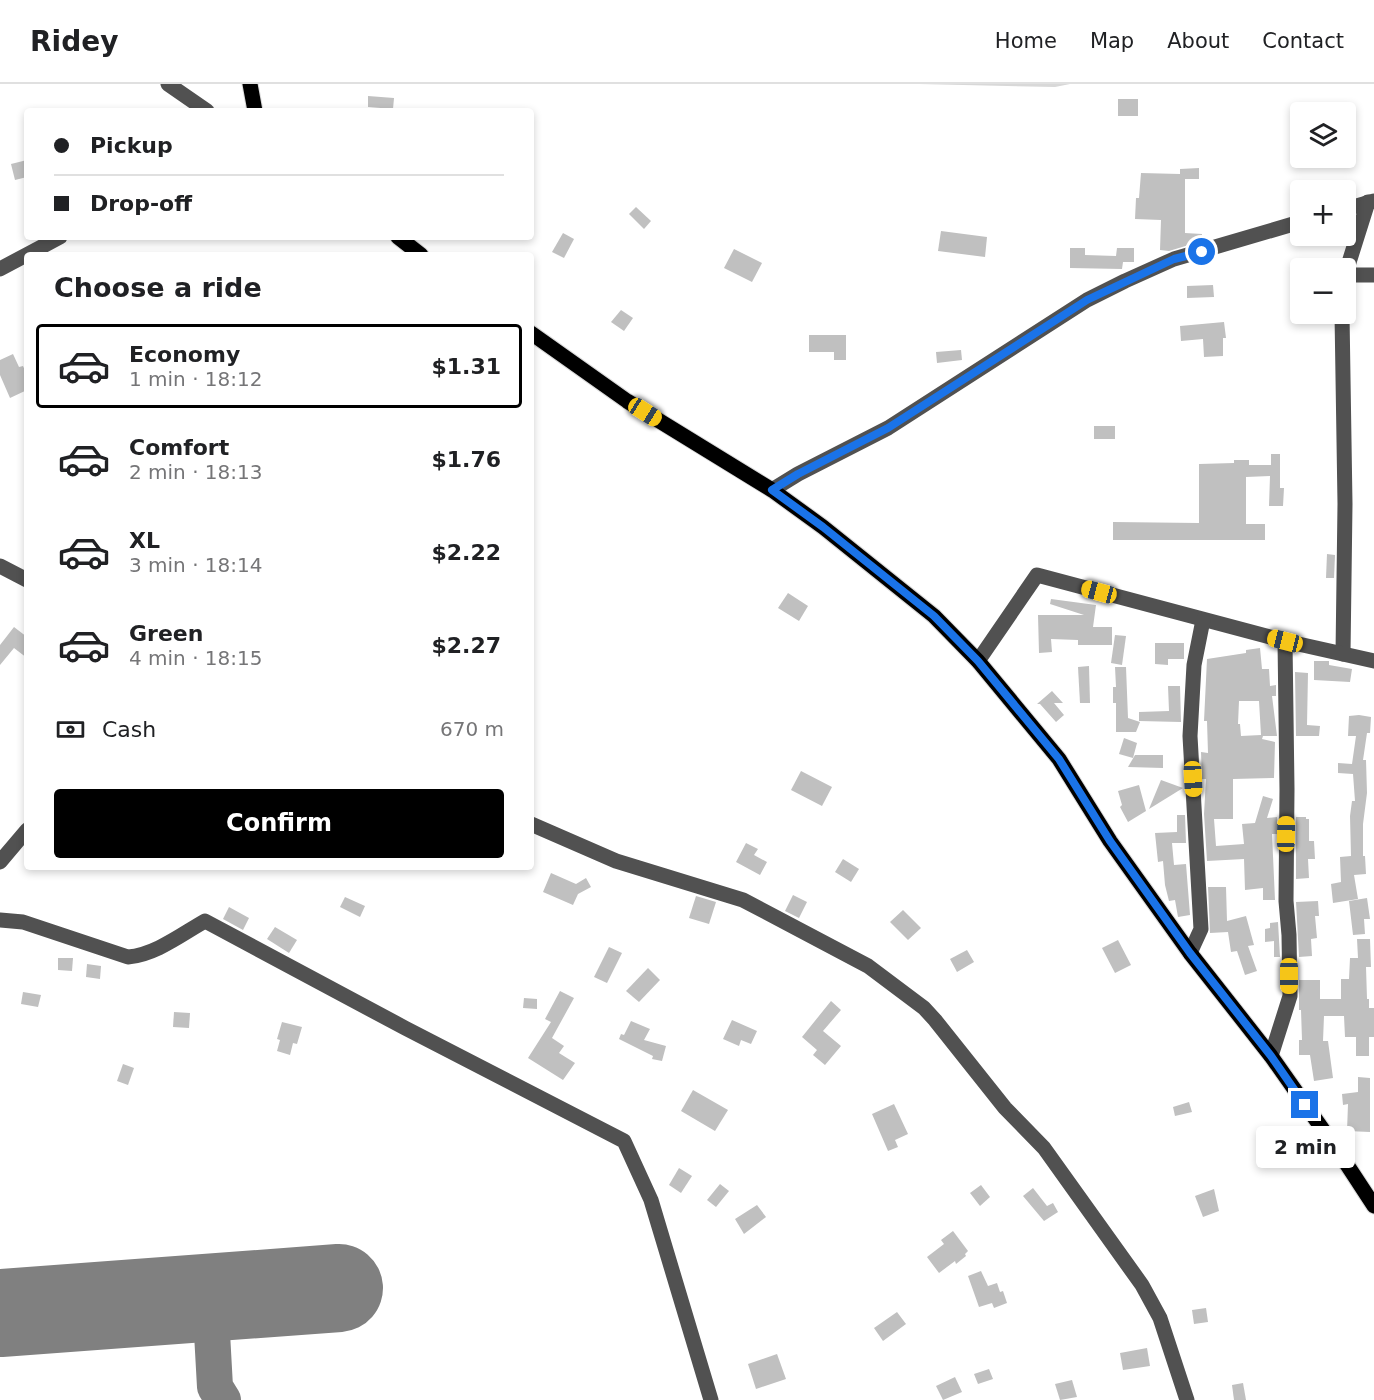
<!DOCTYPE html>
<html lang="en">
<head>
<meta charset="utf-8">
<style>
	:root { --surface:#fff; --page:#f6f6f6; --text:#202124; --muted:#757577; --line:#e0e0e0; --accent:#000 }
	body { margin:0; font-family:"DejaVu Sans",sans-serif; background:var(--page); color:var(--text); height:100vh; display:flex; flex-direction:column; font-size:22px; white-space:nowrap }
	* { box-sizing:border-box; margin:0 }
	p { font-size:20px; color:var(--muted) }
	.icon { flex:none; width:33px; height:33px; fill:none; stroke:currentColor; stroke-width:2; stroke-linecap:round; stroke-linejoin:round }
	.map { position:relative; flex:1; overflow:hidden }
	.details { position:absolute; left:24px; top:168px; width:510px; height:618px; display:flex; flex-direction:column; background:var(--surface); border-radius:6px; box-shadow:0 3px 9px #0003 }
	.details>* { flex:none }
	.guide { position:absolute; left:24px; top:24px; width:510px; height:132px; border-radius:6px; box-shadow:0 3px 9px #0003; display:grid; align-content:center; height:132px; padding:0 30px; background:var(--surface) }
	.tools { position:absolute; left:1290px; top:18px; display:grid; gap:12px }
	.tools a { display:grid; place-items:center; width:66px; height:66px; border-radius:6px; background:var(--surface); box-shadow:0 3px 9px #0003; font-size:30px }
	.end { position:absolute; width:27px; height:27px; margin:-14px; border:8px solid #1a73e8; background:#fff; box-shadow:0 0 0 3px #fff }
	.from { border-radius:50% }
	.bubble { position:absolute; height:42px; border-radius:6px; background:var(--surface); box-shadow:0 3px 9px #0003; font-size:20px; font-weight:700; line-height:42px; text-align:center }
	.car { position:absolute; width:18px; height:36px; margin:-18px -9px; border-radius:8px; box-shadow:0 0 4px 2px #0007; background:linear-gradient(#f5c518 24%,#345 0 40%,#f5c518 0 76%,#345 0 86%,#f5c518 0) }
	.guide b { display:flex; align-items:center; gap:21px; height:57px; font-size:22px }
	.guide b+b { border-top:2px solid var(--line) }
	.guide i { width:15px; height:15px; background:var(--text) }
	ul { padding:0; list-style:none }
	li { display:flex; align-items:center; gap:18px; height:84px; margin:0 12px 9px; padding:0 18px; border:3px solid transparent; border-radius:6px }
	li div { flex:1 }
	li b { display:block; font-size:22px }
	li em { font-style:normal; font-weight:700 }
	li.active { border-color:var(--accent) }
	li>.icon { width:54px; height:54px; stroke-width:1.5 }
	h2 { padding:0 30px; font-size:27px; line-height:72px }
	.pay { display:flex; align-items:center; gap:15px; height:66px; padding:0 30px; font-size:22px }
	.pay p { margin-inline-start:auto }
	.primary-button { display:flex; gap:12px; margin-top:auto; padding:12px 30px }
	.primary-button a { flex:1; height:69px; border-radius:6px; background:var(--accent); color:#fff; font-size:24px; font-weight:700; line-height:69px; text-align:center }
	header { display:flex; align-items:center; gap:36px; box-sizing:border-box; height:84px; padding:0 30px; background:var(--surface); border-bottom:2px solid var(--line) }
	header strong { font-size:28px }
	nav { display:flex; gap:33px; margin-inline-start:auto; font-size:21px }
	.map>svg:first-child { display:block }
</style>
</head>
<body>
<header>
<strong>Ridey</strong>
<nav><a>Home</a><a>Map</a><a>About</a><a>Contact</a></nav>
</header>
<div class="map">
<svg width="1374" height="1316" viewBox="0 0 1374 1316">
	<rect width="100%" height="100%" fill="#fff"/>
	<polygon fill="#d8d8d8" points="919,0 1070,0 1055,3"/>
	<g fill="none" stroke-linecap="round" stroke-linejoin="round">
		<polyline stroke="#808080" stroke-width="36" points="210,1213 215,1303 223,1316"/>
		<polyline stroke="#808080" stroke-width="88" points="0,1229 339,1204"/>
	</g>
	<g fill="#c0c0c0" fill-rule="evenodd">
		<polygon points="368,12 394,14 393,25 368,23"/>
		<rect x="1118" y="15" width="20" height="17"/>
		<polygon points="27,76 27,93 15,96 11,80"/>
		<polygon points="1199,84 1199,95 1185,95 1185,149 1202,150 1202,157 1169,167 1160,166 1161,136 1135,135 1136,114 1139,114 1141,89 1180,90 1180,85"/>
		<polygon points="636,123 651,137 644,145 629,130"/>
		<polygon points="941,147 987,153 985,173 938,167"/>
		<polygon points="563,149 574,155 564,174 552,168"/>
		<polygon points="1070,164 1085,164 1085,171 1116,172 1117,164 1134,164 1134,178 1123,178 1122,185 1070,184"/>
		<polygon points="734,165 762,179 752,198 724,184"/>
		<polygon points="1213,201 1214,213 1187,214 1187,202"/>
		<polygon points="621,226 633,234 624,247 611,238"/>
		<polygon points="1224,238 1226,254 1223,254 1223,272 1204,273 1203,255 1181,257 1180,242"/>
		<polygon points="809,251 846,251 846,276 834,276 834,268 809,268"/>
		<polygon points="961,266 962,276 937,279 936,268"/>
		<polygon points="13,270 19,283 23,282 27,291 27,306 10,314 0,291 0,276"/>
		<rect x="1094" y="342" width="21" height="13"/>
		<polygon points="1271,370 1280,370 1280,404 1284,404 1283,422 1269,422 1270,392 1246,393 1246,440 1265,440 1265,456 1113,456 1113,438 1199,439 1199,380 1234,379 1234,376 1249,376 1249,381 1271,381"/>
		<polygon points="1327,470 1335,471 1334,494 1326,494"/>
		<polygon points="788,509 808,522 799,537 778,524"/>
		<polygon points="1051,515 1096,521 1093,543 1112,543 1112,561 1078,561 1078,556 1051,555 1052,568 1039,569 1038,531 1084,531 1050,520"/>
		<polygon points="14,543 27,553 27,574 14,564 0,581 0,561"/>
		<polygon points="1115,551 1126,552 1122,581 1111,579"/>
		<polygon points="1155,559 1184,559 1184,575 1168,575 1168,581 1155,580"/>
		<path d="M 1260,564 L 1262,585 L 1269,585 L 1270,602 L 1276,601 L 1276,612 L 1272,612 L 1277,652 L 1263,652 L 1262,655 L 1275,658 L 1274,694 L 1233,695 L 1233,735 L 1214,735 L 1216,762 L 1244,760 L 1242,740 L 1255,739 L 1263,712 L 1273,715 L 1267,734 L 1277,733 L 1277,750 L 1272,750 L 1275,816 L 1263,816 L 1263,804 L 1245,806 L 1244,775 L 1207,777 L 1204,730 L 1206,695 L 1202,695 L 1201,668 L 1208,669 L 1207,637 L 1204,637 L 1207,575 L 1246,569 L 1246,566 ZM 1239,617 L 1259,617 L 1261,651 L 1241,652 L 1240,640 L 1238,640 Z"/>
		<polygon points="1314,577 1329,577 1329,581 1352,585 1350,598 1314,596"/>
		<polygon points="1089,582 1090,619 1080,619 1078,583"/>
		<polygon points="1115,583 1126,583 1128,634 1140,638 1136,648 1116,648 1116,619 1113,619 1113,603 1116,603"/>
		<polygon points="1295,588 1308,589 1307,641 1320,642 1319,652 1296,652"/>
		<polygon points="1168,602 1180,602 1181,638 1139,637 1139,628 1169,627"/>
		<polygon points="1052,607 1063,619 1054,619 1064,631 1056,638 1040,620 1037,620"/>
		<polygon points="1359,631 1371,633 1370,649 1367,649 1363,676 1366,676 1367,709 1363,740 1363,772 1365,772 1366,790 1354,791 1358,815 1333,819 1331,800 1341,798 1340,773 1351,772 1350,732 1352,717 1355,717 1353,690 1338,689 1338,679 1352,680 1356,652 1348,652 1349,632"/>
		<polygon points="1124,654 1137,659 1133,674 1119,670"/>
		<polygon points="1135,671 1163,671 1163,684 1128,683"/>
		<polygon points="801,687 832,703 822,722 791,706"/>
		<polygon points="1161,696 1183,704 1149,725"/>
		<polygon points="1139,701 1146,727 1128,738 1120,723 1122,721 1118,707"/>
		<polygon points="1177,731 1185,731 1186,759 1172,759 1174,781 1186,780 1190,831 1178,833 1175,816 1169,817 1165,801 1163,777 1158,778 1155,749 1177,748"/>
		<polygon points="1296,733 1306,733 1306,735 1309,735 1309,757 1314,757 1315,775 1308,775 1309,794 1296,795"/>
		<polygon points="746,759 758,765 754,771 767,778 760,791 736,778"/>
		<polygon points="843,775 859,785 851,798 835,788"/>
		<polygon points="551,789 576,800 586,794 591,803 578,810 573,821 543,808"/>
		<polygon points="1208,803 1226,803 1227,837 1246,832 1254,861 1248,862 1257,887 1245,891 1237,867 1231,868 1228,848 1210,849"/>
		<polygon points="793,811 807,818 799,834 785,827"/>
		<polygon points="696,812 716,818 709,840 689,834"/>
		<polygon points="345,813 365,822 360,833 340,823"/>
		<polygon points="1367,814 1370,835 1364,835 1365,850 1353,851 1349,817"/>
		<polygon points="1318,817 1319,832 1315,832 1317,854 1311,855 1312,872 1299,873 1296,818"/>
		<polygon points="229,823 249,834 243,846 223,835"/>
		<polygon points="903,826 921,844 908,856 890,838"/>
		<polygon points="1278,838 1280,873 1274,873 1274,857 1265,858 1265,845 1270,844 1270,839"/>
		<polygon points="275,843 297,856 289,869 267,855"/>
		<polygon points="1357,855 1370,855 1371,883 1366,883 1367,915 1369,915 1369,924 1374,924 1374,953 1369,953 1369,972 1356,972 1356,953 1345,953 1344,932 1324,932 1323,957 1328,957 1333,994 1314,997 1310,971 1299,971 1299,956 1302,956 1301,926 1299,926 1299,896 1320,896 1320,915 1341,915 1341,895 1349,895 1350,874 1358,874"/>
		<polygon points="1118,856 1131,881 1115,889 1102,864"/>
		<polygon points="609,863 622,869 607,899 594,893"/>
		<polygon points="967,866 974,878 957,888 950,875"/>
		<polygon points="58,874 73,874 72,887 58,886"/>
		<polygon points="87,880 101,882 100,895 86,893"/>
		<polygon points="648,884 660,896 639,918 626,907"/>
		<polygon points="560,907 574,914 552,954 564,962 559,969 575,979 563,996 528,974 551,938 545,935"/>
		<polygon points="23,908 41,911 38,923 21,920"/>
		<polygon points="524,914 537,915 537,925 523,924"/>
		<polygon points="831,917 841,926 823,947 841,962 825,981 813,971 817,966 802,953"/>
		<polygon points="174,928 190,929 189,944 173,943"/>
		<polygon points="732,936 757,947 751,960 741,956 739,962 723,955"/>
		<polygon points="631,937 650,945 644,956 666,962 662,977 652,975 653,972 619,955 621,950 624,951"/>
		<polygon points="282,938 302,943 297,960 293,959 290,971 277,967 280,956 277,955"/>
		<polygon points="123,980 134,984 128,1001 117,997"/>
		<polygon points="1358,993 1370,994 1370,1048 1347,1047 1348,1020 1343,1021 1342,1010 1358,1008"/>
		<polygon points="693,1006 728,1026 715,1047 681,1027"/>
		<polygon points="1189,1018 1192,1028 1175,1032 1173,1023"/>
		<polygon points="894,1020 908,1050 895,1056 898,1063 888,1067 872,1030"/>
		<polygon points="679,1084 692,1092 681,1109 669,1101"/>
		<polygon points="720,1100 729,1107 716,1123 707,1116"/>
		<polygon points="981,1101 990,1113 980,1122 970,1109"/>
		<polygon points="1033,1104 1047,1122 1053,1119 1058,1128 1044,1137 1023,1112"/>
		<polygon points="1214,1105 1219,1127 1203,1133 1195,1112"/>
		<polygon points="757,1121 766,1133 744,1150 735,1135"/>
		<polygon points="953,1147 968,1167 965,1170 966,1172 956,1180 955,1177 939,1189 927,1173 944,1160 941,1156"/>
		<polygon points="981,1187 988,1202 997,1199 1000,1208 1003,1207 1007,1219 994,1224 992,1219 979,1223 968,1192"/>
		<polygon points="1206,1224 1208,1238 1194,1240 1192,1226"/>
		<polygon points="897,1228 906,1240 883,1257 874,1244"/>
		<polygon points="1147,1264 1150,1282 1123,1286 1120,1269"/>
		<polygon points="777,1270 786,1295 756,1305 748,1280"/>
		<polygon points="989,1285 993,1295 978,1300 974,1290"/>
		<polygon points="955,1293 962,1308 943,1316 936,1302"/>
		<polygon points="1072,1296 1077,1313 1060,1316 1055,1300"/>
		<polygon points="1243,1299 1246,1316 1234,1316 1232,1301"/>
	</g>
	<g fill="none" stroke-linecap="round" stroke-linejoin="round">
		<defs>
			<g id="major">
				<polyline points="250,0 255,27"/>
				<polyline points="398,153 421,171"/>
				<polyline points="531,249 627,317 772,406 823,443 934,532 978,577 1059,675 1110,757 1190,869 1271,972 1340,1070 1374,1122"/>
			</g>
		</defs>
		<use href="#major" stroke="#dbdbdb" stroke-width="17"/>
		<g stroke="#515151" stroke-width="15">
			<polyline points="168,0 207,27"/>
			<polyline points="1346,125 1374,117"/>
			<polyline points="0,185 60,153"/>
			<polyline points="1346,188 1368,118"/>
			<polyline points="1346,191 1374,191"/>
			<polyline points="1342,230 1345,420 1343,570"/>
			<polyline points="772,406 798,390 888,344 1087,216 1125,197 1174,175 1300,138"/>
			<polyline points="0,482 27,496"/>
			<polyline points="978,577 1037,491 1285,557 1374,577"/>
			<polyline points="531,740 616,777 743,816 868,882 924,924 935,936 1005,1024 1044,1064 1142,1201 1160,1234 1187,1316"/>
			<polyline points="0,778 27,746"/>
			<path d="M 0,836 L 23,838 L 128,873 C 155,871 182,850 205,837 L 405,944 L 624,1057 L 651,1116 L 711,1316"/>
			<polyline points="1190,869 1201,845 1190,652 1194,581 1203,536"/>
			<polyline points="1271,972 1290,912 1289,851 1286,817 1287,705 1285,557"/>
		</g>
		<use href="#major" stroke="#000" stroke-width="15"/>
	</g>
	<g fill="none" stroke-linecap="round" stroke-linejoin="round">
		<polyline stroke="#1a73e8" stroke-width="8" points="1202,168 1174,175 1087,216 888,344 798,390 772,406 823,443 934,532 978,577 1059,675 1110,757 1190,869 1271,972 1305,1021"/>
	</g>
</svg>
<div class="tools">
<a><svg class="icon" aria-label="layers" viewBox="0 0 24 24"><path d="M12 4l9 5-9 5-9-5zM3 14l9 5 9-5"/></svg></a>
<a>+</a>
<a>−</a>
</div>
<i class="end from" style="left:1202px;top:168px"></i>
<i class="end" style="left:1305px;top:1021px"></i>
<div class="bubble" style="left:1256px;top:1042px;width:99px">2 min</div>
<i class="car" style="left:645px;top:328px;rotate:122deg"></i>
<i class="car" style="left:1099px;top:508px;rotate:285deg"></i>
<i class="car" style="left:1285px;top:557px;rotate:284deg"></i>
<i class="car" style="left:1193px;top:695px;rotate:177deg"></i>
<i class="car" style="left:1286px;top:750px;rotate:1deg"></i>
<i class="car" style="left:1289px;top:892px;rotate:180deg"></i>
<div class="guide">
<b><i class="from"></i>Pickup</b>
<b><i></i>Drop-off</b>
</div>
<section class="details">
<h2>Choose a ride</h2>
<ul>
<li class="active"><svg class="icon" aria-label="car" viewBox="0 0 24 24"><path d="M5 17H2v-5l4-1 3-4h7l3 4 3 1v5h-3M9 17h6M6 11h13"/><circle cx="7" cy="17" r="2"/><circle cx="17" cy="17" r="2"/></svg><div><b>Economy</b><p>1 min · 18:12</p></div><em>$1.31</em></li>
<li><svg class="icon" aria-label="car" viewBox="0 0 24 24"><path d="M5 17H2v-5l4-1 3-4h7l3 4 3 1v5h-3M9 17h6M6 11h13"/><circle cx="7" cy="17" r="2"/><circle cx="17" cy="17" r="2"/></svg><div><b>Comfort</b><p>2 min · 18:13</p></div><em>$1.76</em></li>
<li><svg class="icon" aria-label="car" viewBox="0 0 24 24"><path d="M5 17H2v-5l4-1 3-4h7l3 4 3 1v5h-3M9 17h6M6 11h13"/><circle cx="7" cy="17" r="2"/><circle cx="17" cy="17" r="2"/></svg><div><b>XL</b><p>3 min · 18:14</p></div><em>$2.22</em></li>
<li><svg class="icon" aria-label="car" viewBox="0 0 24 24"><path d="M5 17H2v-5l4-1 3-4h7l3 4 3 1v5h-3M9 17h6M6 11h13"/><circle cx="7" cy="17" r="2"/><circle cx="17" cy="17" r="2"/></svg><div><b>Green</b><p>4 min · 18:15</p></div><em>$2.27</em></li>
</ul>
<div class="pay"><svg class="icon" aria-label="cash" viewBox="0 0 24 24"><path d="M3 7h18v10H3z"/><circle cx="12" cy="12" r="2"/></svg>Cash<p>670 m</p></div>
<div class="primary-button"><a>Confirm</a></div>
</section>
</div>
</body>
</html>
